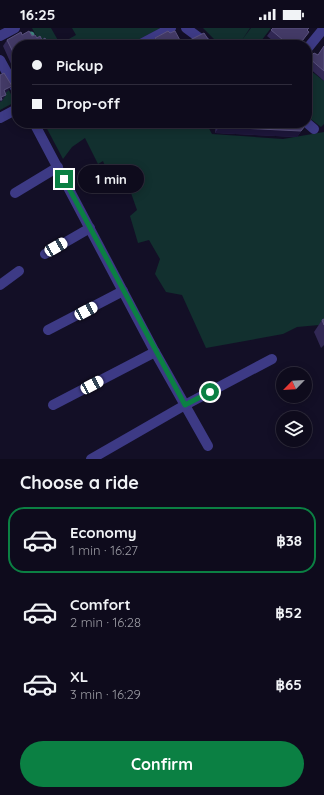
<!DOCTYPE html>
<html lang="en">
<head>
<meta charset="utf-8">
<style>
	:root { --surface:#0e0b1c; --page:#1c1929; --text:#f1f3f6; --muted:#9b9ba3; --line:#2e2b3b; --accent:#0b8043 }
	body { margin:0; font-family:Quicksand,sans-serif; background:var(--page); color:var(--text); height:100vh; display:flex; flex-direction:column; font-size:15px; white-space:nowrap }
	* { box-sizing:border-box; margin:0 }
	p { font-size:13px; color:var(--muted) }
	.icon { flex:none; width:22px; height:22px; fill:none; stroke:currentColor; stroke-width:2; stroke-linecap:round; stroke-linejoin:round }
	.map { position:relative; height:431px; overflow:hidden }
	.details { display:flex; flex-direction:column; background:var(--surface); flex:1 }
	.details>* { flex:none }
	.hud { position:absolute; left:12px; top:12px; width:300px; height:88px; border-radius:16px; box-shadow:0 2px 10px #0003,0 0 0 1px var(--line); display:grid; align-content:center; height:88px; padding:0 20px; background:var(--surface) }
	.needle { width:26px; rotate:245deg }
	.tools { position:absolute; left:276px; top:339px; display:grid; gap:8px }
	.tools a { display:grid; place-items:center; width:36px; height:36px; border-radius:50%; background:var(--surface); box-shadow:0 2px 10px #0003,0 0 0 1px var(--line); font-size:20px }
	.end { position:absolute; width:18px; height:18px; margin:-9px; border:5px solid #0b8043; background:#fff; box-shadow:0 0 0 2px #fff }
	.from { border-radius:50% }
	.bubble { position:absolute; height:28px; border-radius:14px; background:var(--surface); box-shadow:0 2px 10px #0003,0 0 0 1px var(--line); font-size:13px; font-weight:700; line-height:28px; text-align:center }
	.car { position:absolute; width:12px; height:24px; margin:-12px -6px; border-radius:5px; box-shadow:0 0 3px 1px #0007; background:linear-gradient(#fff 24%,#345 0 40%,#fff 0 76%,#345 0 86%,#fff 0) }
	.hud b { display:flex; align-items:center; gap:14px; height:38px; font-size:15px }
	.hud b+b { border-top:1px solid var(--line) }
	.hud i { width:10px; height:10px; background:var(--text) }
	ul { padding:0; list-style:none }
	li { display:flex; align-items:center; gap:12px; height:66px; margin:0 8px 6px; padding:0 12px; border:2px solid transparent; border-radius:16px }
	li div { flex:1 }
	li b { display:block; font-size:15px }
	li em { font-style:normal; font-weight:700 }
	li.active { border-color:var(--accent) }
	li>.icon { width:36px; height:36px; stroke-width:1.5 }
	h2 { padding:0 20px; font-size:18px; line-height:48px }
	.action { display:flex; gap:8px; margin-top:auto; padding:8px 20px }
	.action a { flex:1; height:46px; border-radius:24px; background:var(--accent); color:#fff; font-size:16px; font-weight:700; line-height:46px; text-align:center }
	.status { display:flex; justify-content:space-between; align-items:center; height:28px; padding:0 20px; background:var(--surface); direction:ltr }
	.status svg { height:11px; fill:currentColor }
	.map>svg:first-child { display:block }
</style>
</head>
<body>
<div class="status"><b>16:25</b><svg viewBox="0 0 49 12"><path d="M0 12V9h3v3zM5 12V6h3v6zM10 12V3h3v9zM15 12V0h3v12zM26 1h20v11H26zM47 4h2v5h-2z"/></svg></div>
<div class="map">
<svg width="324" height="431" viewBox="0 0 324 431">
	<rect width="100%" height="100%" fill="#130f26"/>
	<g fill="#12302f">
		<polygon points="32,0 51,0 60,16 76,7 72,0 161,0 128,17 41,17"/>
		<polygon points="203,0 250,0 242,12 251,0 271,0 258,17 220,17"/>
		<polygon points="307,40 324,53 324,96 321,99 307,88"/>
		<polygon points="2,49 15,74 0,82 0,51"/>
		<polygon points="44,95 206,95 212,106 283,111 324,104 324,294 319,297 297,299 283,306 206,320 182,267 166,264 155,246 160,231 149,212 138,215 130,188 137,182 131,165 113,163 104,142 105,138 103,133 98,136 85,110 72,119 63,131"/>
	</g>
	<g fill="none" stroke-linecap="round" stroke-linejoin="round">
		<g stroke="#3d3a85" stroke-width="10">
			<polyline points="186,0 209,17"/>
			<polyline points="0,8 15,0"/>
			<polyline points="139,17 171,0"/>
			<polyline points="307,21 324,0"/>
			<polyline points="0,32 17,63"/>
			<polyline points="0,90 17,81"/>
			<polyline points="34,95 155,324 208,418"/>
			<polyline points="307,95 314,101"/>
			<polyline points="15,165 58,139"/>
			<polyline points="45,226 90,200"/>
			<polyline points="0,257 19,243"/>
			<polyline points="48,302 123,263"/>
			<polyline points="53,377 155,324"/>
			<polyline points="91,431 185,377 272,331"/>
		</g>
	</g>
	<circle fill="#3d827b" cx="31" cy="7" r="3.5"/>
	<g fill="#312854">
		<polygon points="273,0 308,3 300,17 278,17 267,8"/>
		<polygon points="170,5 182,16 212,17 149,17 155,10"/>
		<polygon points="22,7 32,8 42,12 48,17 17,17 17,40 16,40 15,37 12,38 3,18 7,12"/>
		<polygon points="324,18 324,53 307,38 307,33 309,30 318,27"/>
		<polygon points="216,95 307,95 297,109 215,105"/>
		<polygon points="324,291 324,317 321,320 314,304 322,292"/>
	</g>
	<g fill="#1d163a">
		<polygon points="17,32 17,34 15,37 12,38"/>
		<polygon points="12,58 7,64 0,68 4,62"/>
		<polygon points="6,67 2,73 0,74 0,71 1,69"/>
		<polygon points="308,94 297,109 215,105 219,99"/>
	</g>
	<g fill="#433a66" stroke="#5a527e">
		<polygon points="273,0 309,0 307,2 309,4 299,17 289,17 271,2"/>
		<polygon points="29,3 32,8 35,7 37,10 40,8 42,12 45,10 48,17 17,17 17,32 7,12 21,4 22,7"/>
		<polygon points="168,3 170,5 175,3 182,16 204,5 212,17 159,17 155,10"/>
		<polygon points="324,18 324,43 309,30 314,25 318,27"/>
		<polygon points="4,45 12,58 4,62 6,67 1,69 2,72 0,72 0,47"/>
		<polygon points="307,94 308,94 301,103 219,99 220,95 307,95"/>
		<polygon points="324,291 324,297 322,292"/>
	</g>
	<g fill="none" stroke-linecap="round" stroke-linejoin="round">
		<polyline stroke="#0b8043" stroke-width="5" points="64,151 185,377 210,364"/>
	</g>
</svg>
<div class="tools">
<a><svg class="needle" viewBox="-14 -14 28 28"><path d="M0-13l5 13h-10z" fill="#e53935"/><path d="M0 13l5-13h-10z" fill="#9b9ba3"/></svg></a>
<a><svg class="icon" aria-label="layers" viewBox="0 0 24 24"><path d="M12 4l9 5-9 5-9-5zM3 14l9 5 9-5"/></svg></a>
</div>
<i class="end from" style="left:210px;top:364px"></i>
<i class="end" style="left:64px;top:151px"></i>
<div class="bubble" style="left:78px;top:137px;width:66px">1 min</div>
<i class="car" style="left:56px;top:219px;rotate:60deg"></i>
<i class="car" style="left:86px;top:283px;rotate:62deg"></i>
<i class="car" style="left:92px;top:357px;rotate:62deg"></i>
<div class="hud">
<b><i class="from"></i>Pickup</b>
<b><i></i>Drop-off</b>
</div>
</div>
<section class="details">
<h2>Choose a ride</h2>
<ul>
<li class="active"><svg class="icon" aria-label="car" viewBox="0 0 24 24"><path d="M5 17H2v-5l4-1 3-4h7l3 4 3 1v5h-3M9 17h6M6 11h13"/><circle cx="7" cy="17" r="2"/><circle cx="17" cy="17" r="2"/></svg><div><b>Economy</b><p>1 min · 16:27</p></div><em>฿38</em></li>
<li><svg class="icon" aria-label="car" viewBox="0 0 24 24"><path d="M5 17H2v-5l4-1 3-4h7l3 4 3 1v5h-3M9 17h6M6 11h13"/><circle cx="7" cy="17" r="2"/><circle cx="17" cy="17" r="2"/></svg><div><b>Comfort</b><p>2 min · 16:28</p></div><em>฿52</em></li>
<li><svg class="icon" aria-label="car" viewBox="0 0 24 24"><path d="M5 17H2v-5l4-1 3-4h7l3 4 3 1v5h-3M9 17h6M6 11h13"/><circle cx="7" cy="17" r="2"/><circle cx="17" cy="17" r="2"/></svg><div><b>XL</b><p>3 min · 16:29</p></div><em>฿65</em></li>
</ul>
<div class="action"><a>Confirm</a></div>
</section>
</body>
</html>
